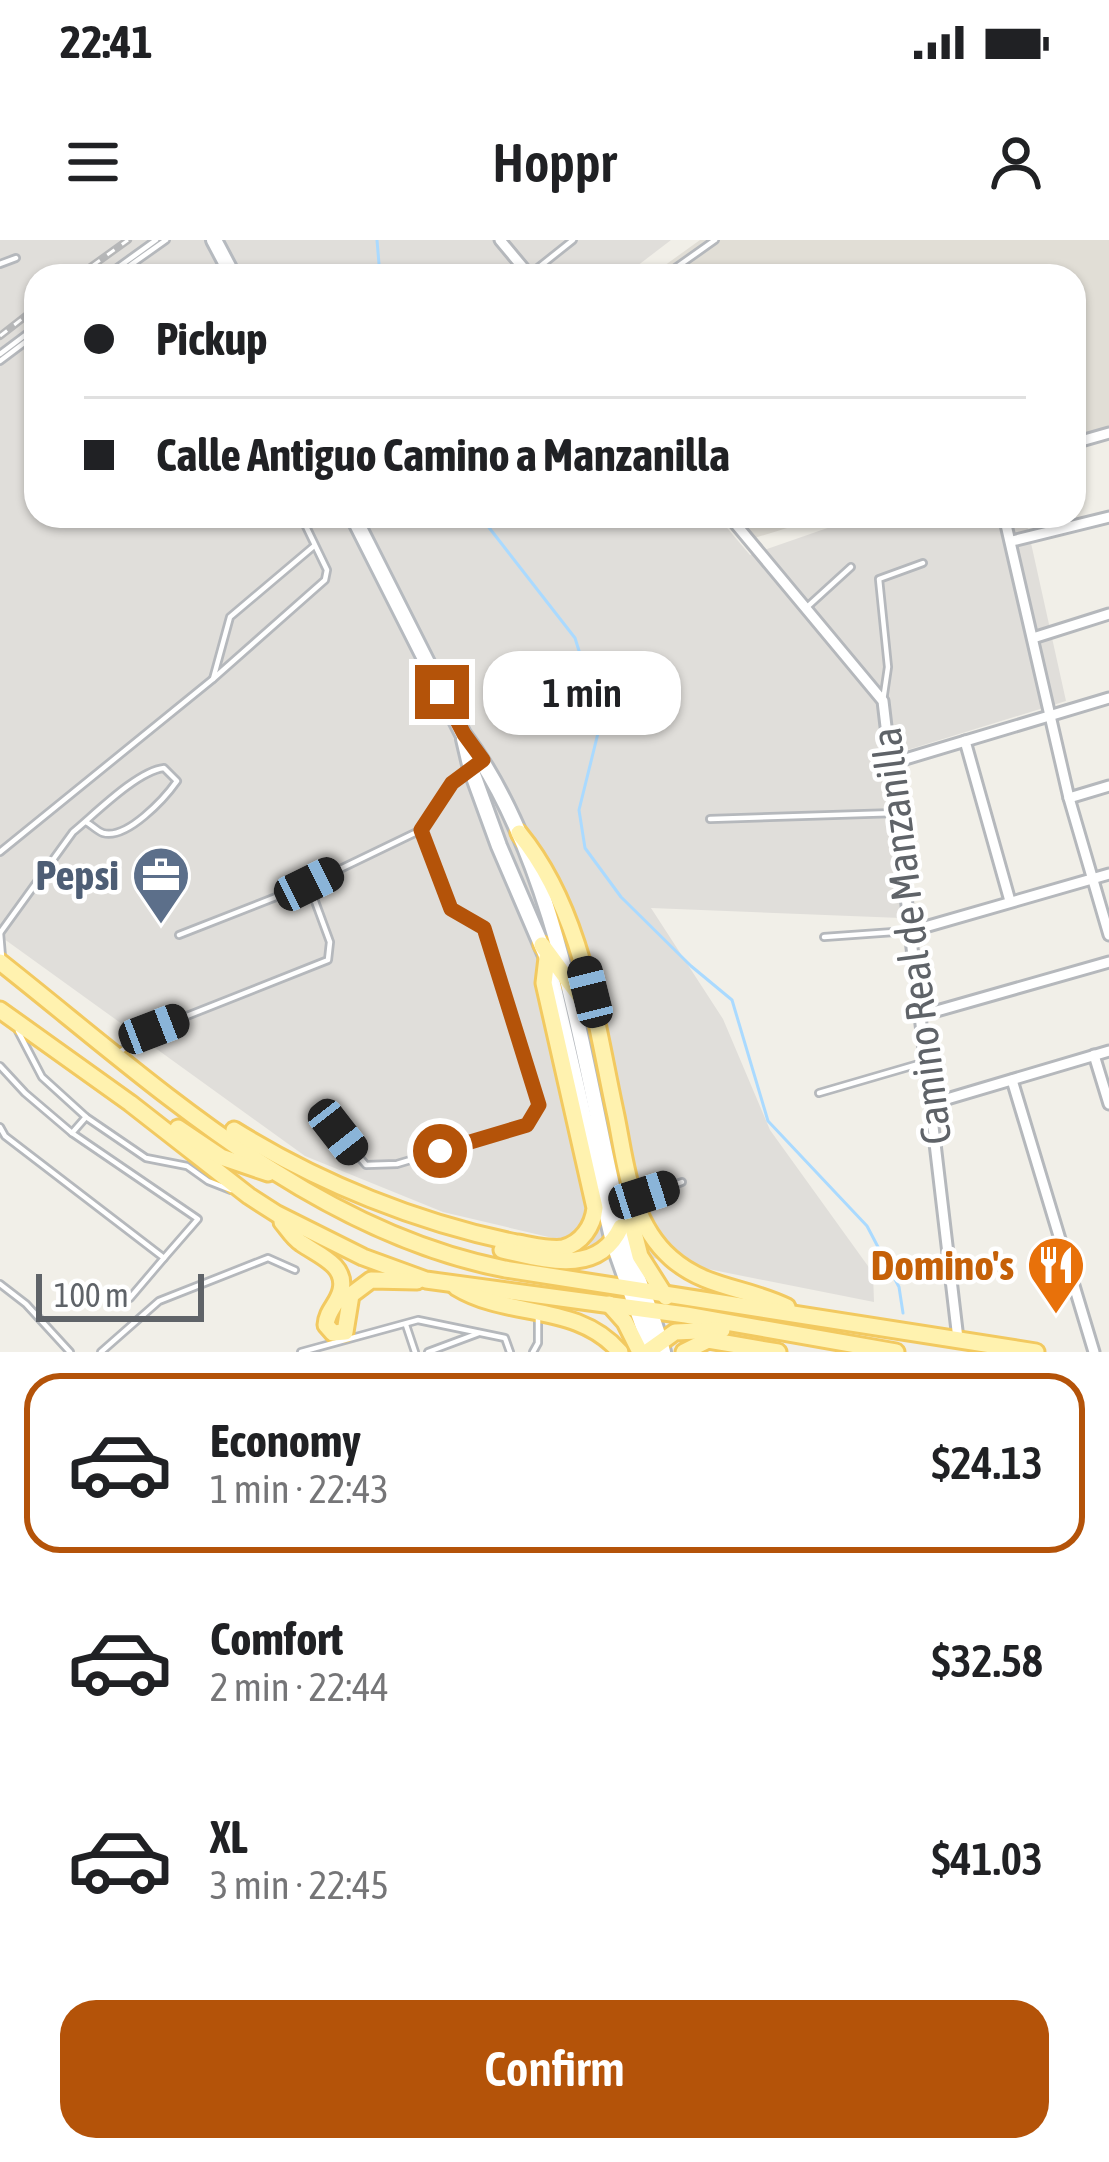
<!DOCTYPE html>
<html lang="en">
<head>
<meta charset="utf-8">
<style>
	:root { --surface:#fff; --page:#f6f6f6; --text:#202124; --muted:#757577; --line:#e0e0e0; --accent:#b45309 }
	body { margin:0; font-family:"Asap Condensed",sans-serif; background:var(--page); color:var(--text); height:100vh; display:flex; flex-direction:column; font-size:45px; white-space:nowrap }
	* { box-sizing:border-box; margin:0 }
	p { font-size:39px; color:var(--muted) }
	.icon { flex:none; width:66px; height:66px; fill:none; stroke:currentColor; stroke-width:2; stroke-linecap:round; stroke-linejoin:round }
	.map { position:relative; height:1112px; overflow:hidden }
	.sheet { display:flex; flex-direction:column; background:var(--surface); flex:1 }
	.sheet>* { flex:none }
	.guide { position:absolute; left:24px; top:24px; width:1062px; height:264px; border-radius:36px; box-shadow:0 3px 9px #0004; display:grid; align-content:center; height:264px; padding:0 60px; background:var(--surface) }
	.scale { position:absolute; left:36px; bottom:30px; width:168px; box-sizing:border-box; padding-left:12px; border:6px solid #5f6368; border-top:0; font-size:33px; line-height:42px; white-space:nowrap; color:#5f6368; -webkit-text-stroke:9px #fff; paint-order:stroke }
	.end { position:absolute; width:54px; height:54px; margin:-27px; border:15px solid #b45309; background:#fff; box-shadow:0 0 0 6px #fff }
	.from { border-radius:50% }
	.bubble { position:absolute; height:84px; border-radius:36px; background:var(--surface); box-shadow:0 3px 9px #0004; font-size:39px; font-weight:600; line-height:84px; text-align:center }
	.car { position:absolute; width:36px; height:72px; margin:-36px -18px; border-radius:15px; box-shadow:0 0 9px 3px #0007; background:linear-gradient(#222 24%,#8ab4d8 0 40%,#222 0 76%,#8ab4d8 0 86%,#222 0) }
	.guide b { display:flex; align-items:center; gap:42px; height:114px; font-size:45px }
	.guide b+b { border-top:3px solid var(--line) }
	.guide i { width:30px; height:30px; background:var(--text) }
	ul { padding:21px 0 0; list-style:none }
	li { display:flex; align-items:center; gap:36px; height:180px; margin:0 24px 18px; padding:0 36px; border:6px solid transparent; border-radius:36px }
	li div { flex:1 }
	li b { display:block; font-size:45px }
	li em { font-style:normal; font-weight:600 }
	li.selected { border-color:var(--accent) }
	li>.icon { width:108px; height:108px; stroke-width:1.5 }
	.action { display:flex; gap:24px; margin-top:auto; padding:24px 60px }
	.action a { flex:1; height:138px; border-radius:36px; background:var(--accent); color:#fff; font-size:48px; font-weight:600; line-height:138px; text-align:center }
	.status { display:flex; justify-content:space-between; align-items:center; height:84px; padding:0 60px; background:var(--surface); direction:ltr }
	.status svg { height:33px; fill:currentColor }
	header { display:flex; justify-content:space-between; align-items:center; height:156px; padding:0 60px; background:var(--surface); font-size:54px; font-weight:600 }
	.map>svg:first-child { display:block }
</style>
</head>
<body>
<div class="status"><b>22:41</b><svg viewBox="0 0 49 12"><path d="M0 12V9h3v3zM5 12V6h3v6zM10 12V3h3v9zM15 12V0h3v12zM26 1h20v11H26zM47 4h2v5h-2z"/></svg></div>
<header><svg class="icon" aria-label="menu" viewBox="0 0 24 24"><path d="M4 6h16M4 12h16M4 18h16"/></svg>Hoppr<svg class="icon" aria-label="person" viewBox="0 0 24 24"><circle cx="12" cy="8" r="4"/><path d="M4 21q1-7 8-7t8 7"/></svg></header>
<div class="map">
<svg width="1109" height="1112" viewBox="0 0 1109 1112">
	<rect width="100%" height="100%" fill="#f1efe8"/>
	<polygon fill="#e0deda" points="0,0 671,0 624,36 36,36 36,276 717,276 750,315 862,276 1025,276 1066,461 888,516 901,678 651,668 723,779 770,890 873,1033 874,1062 557,999 443,972 305,916 0,696"/>
	<g fill="#e1ded6">
		<polygon points="700,0 1109,0 1109,192 1074,202 1074,36 650,36"/>
		<polygon points="734,276 826,276 751,299"/>
	</g>
	<g fill="none" stroke-linecap="round" stroke-linejoin="round">
		<g stroke="#aadaff" stroke-width="3">
			<polyline points="377,0 380,36"/>
			<polyline points="480,276 575,398 601,481 579,570 585,608 621,657 691,726 732,760 768,881 867,986 899,1047 903,1073"/>
		</g>
		<defs>
			<g id="lane">
				<polyline points="0,24 16,18"/>
				<polyline points="529,35 573,0"/>
				<polyline points="106,36 156,0"/>
				<polyline points="115,36 166,0"/>
				<polyline points="664,36 715,0"/>
				<polyline points="0,114 36,87"/>
				<polyline points="0,121 36,94"/>
				<polyline points="806,368 851,327"/>
				<polyline points="213,439 230,377 314,306"/>
				<polyline points="883,461 888,427 879,339 923,323"/>
				<polyline points="710,579 896,573"/>
				<polyline points="0,612 213,439 325,340 327,330 301,276"/>
				<path d="M 0,693 L 73,592 C 95,574 137,531 164,528 L 177,541 C 165,558 127,600 103,593 C 97,591 92,585 86,582"/>
				<polyline points="0,693 2,717"/>
				<polyline points="179,695 309,644 421,590 453,543 469,531"/>
				<polyline points="824,697 908,691"/>
				<polyline points="18,791 42,837 86,877 146,918 187,926 208,941 231,950"/>
				<polyline points="121,811 154,789 328,720 330,702 309,645"/>
				<polyline points="0,826 25,853 72,893"/>
				<polyline points="819,853 922,823"/>
				<polyline points="86,877 72,893 198,979 164,1018"/>
				<polyline points="0,887 5,896 164,1018 130,1058"/>
				<polyline points="338,892 366,925 397,924 527,885 539,865 485,688 451,669 421,590"/>
				<polyline points="639,957 682,942"/>
				<polyline points="0,1044 26,1064 70,1112"/>
				<polyline points="406,1085 415,1112"/>
				<polyline points="101,1112 159,1061 268,1018 295,1030"/>
				<polyline points="301,1112 418,1080 505,1098 510,1112"/>
				<polyline points="428,1112 479,1093"/>
				<polyline points="533,1112 538,1103 538,1077"/>
			</g>
			<g id="street">
				<polyline points="500,0 530,36"/>
				<polyline points="1074,203 1109,193"/>
				<polyline points="729,276 883,461 958,1099"/>
				<polyline points="1004,276 1069,558 1109,695"/>
				<polyline points="1012,301 1109,277"/>
				<polyline points="1033,398 1109,374"/>
				<polyline points="965,501 1010,661"/>
				<polyline points="892,523 1109,458"/>
				<polyline points="1069,558 1109,546"/>
				<polyline points="911,691 1109,634"/>
				<polyline points="919,776 1109,722"/>
				<polyline points="1094,815 1109,864"/>
				<polyline points="1012,840 1094,1112"/>
				<polyline points="930,864 1109,811"/>
			</g>
			<g id="secondary">
				<polyline points="214,0 233,36"/>
				<path d="M 353,276 L 463,494 C 559,621 584,828 620,981 C 630,1026 652,1068 663,1112"/>
				<polyline points="464,499 471,529 499,606 547,718 613,1002 652,1112"/>
			</g>
			<g id="primary">
				<path d="M 519,593 C 583,671 595,780 616,876 C 626,925 630,982 671,1018 C 706,1049 747,1047 787,1067"/>
				<polyline points="542,705 579,755 587,771"/>
				<path d="M 0,722 C 152,842 309,991 505,1029 L 1036,1112"/>
				<polyline points="0,770 130,863 249,956 277,974 363,1017 426,1040 686,1075 896,1112"/>
				<polyline points="178,888 221,917 268,933"/>
				<path d="M 234,890 C 319,943 418,983 517,1003 C 531,1005 549,1010 563,1008 C 582,1003 593,986 595,968 L 544,743 L 547,718"/>
				<polyline points="627,965 640,1016 666,1057"/>
				<path d="M 282,982 C 288,989 293,998 301,1003 C 318,1015 347,1025 341,1050 C 338,1064 327,1070 326,1085 L 333,1093 L 345,1092 L 351,1055 L 371,1040 L 417,1041"/>
				<path d="M 502,1010 C 544,1019 598,1037 621,987"/>
				<path d="M 456,1047 C 508,1079 577,1062 620,1112"/>
				<polyline points="609,1064 625,1082 640,1112"/>
				<polyline points="647,1112 675,1092 722,1090"/>
				<polyline points="684,1112 708,1100 778,1112"/>
			</g>
		</defs>
		<use href="#lane" stroke="#b5b8bc" stroke-width="10"/>
		<use href="#street" stroke="#b5b8bc" stroke-width="15"/>
		<use href="#secondary" stroke="#b6babf" stroke-width="20"/>
		<use href="#primary" stroke="#f2c960" stroke-width="21"/>
		<use href="#lane" stroke="#fff" stroke-width="4.5"/>
		<use href="#street" stroke="#fff" stroke-width="9"/>
		<use href="#secondary" stroke="#fff" stroke-width="14"/>
		<use href="#primary" stroke="#fff2af" stroke-width="15"/>
		<defs>
			<g id="rail">
				<polyline points="78,36 128,0"/>
				<polyline points="0,96 36,68"/>
			</g>
		</defs>
		<use href="#rail" stroke="#b6b7b8" stroke-width="8"/>
		<use href="#rail" stroke="#fff" stroke-width="3" stroke-dasharray="9" stroke-linecap="butt"/>
	</g>
	<g fill="none" stroke-linecap="round" stroke-linejoin="round">
		<polyline stroke="#b45309" stroke-width="15" points="440,911 527,885 539,865 484,688 451,669 421,590 452,543 483,520 464,494 442,452"/>
	</g>
	<defs>
		<symbol id="office-pin" viewBox="-11 -11 22 30"><path d="M0 17L-7.5 6A9.5 9.5 0 1 1 7.5 6Z" fill="#5c6f8a" stroke="#fff"/><path d="M-6-3h4V-5.5h4V-3h4V5H-6ZM-1-4.5V-3h2v-1.5ZM-6 0V1H6V0Z" fill="#fff"/></symbol>
		<symbol id="restaurant-pin" viewBox="-11 -11 22 30"><path d="M0 17L-7.5 6A9.5 9.5 0 1 1 7.5 6Z" fill="#e8710a" stroke="#fff"/><path d="M-5-6h1v4h1v-4h1v4h1v-4h1v5L-1.5 .5V6h-2V.5L-5-1ZM5-6V6H3V1.5H1.5Q1.5-4 5-6Z" fill="#fff"/></symbol>
	</defs>
	<g fill-rule="evenodd">
		<use href="#office-pin" x="128" y="602" width="66" height="90"/>
		<use href="#restaurant-pin" x="1023" y="992" width="66" height="90"/>
	</g>
	<g text-anchor="middle" dominant-baseline="central" stroke-width="9" stroke-linejoin="round" paint-order="stroke">
		<g font-size="42" font-weight="bold" fill="#4e5e75" stroke="#fff" text-anchor="end">
			<text x="119" y="635">Pepsi</text>
		</g>
		<g font-size="42" fill="#5f6368" stroke="#fff">
			<text transform="translate(911 696) rotate(-97)">Camino Real de Manzanilla</text>
		</g>
		<g font-size="42" font-weight="bold" fill="#c56008" stroke="#fff" text-anchor="end">
			<text x="1014" y="1025">Domino's</text>
		</g>
	</g>
</svg>
<div class="scale">100 m</div>
<i class="end from" style="left:440px;top:911px"></i>
<i class="end" style="left:442px;top:452px"></i>
<div class="bubble" style="left:483px;top:411px;width:198px">1 min</div>
<i class="car" style="left:309px;top:644px;rotate:64deg"></i>
<i class="car" style="left:590px;top:752px;rotate:346deg"></i>
<i class="car" style="left:154px;top:789px;rotate:69deg"></i>
<i class="car" style="left:338px;top:892px;rotate:142deg"></i>
<i class="car" style="left:644px;top:955px;rotate:72deg"></i>
<div class="guide">
<b><i class="from"></i>Pickup</b>
<b><i></i>Calle Antiguo Camino a Manzanilla</b>
</div>
</div>
<section class="sheet">
<ul>
<li class="selected"><svg class="icon" aria-label="car" viewBox="0 0 24 24"><path d="M5 17H2v-5l4-1 3-4h7l3 4 3 1v5h-3M9 17h6M6 11h13"/><circle cx="7" cy="17" r="2"/><circle cx="17" cy="17" r="2"/></svg><div><b>Economy</b><p>1 min · 22:43</p></div><em>$24.13</em></li>
<li><svg class="icon" aria-label="car" viewBox="0 0 24 24"><path d="M5 17H2v-5l4-1 3-4h7l3 4 3 1v5h-3M9 17h6M6 11h13"/><circle cx="7" cy="17" r="2"/><circle cx="17" cy="17" r="2"/></svg><div><b>Comfort</b><p>2 min · 22:44</p></div><em>$32.58</em></li>
<li><svg class="icon" aria-label="car" viewBox="0 0 24 24"><path d="M5 17H2v-5l4-1 3-4h7l3 4 3 1v5h-3M9 17h6M6 11h13"/><circle cx="7" cy="17" r="2"/><circle cx="17" cy="17" r="2"/></svg><div><b>XL</b><p>3 min · 22:45</p></div><em>$41.03</em></li>
</ul>
<div class="action"><a>Confirm</a></div>
</section>
</body>
</html>
